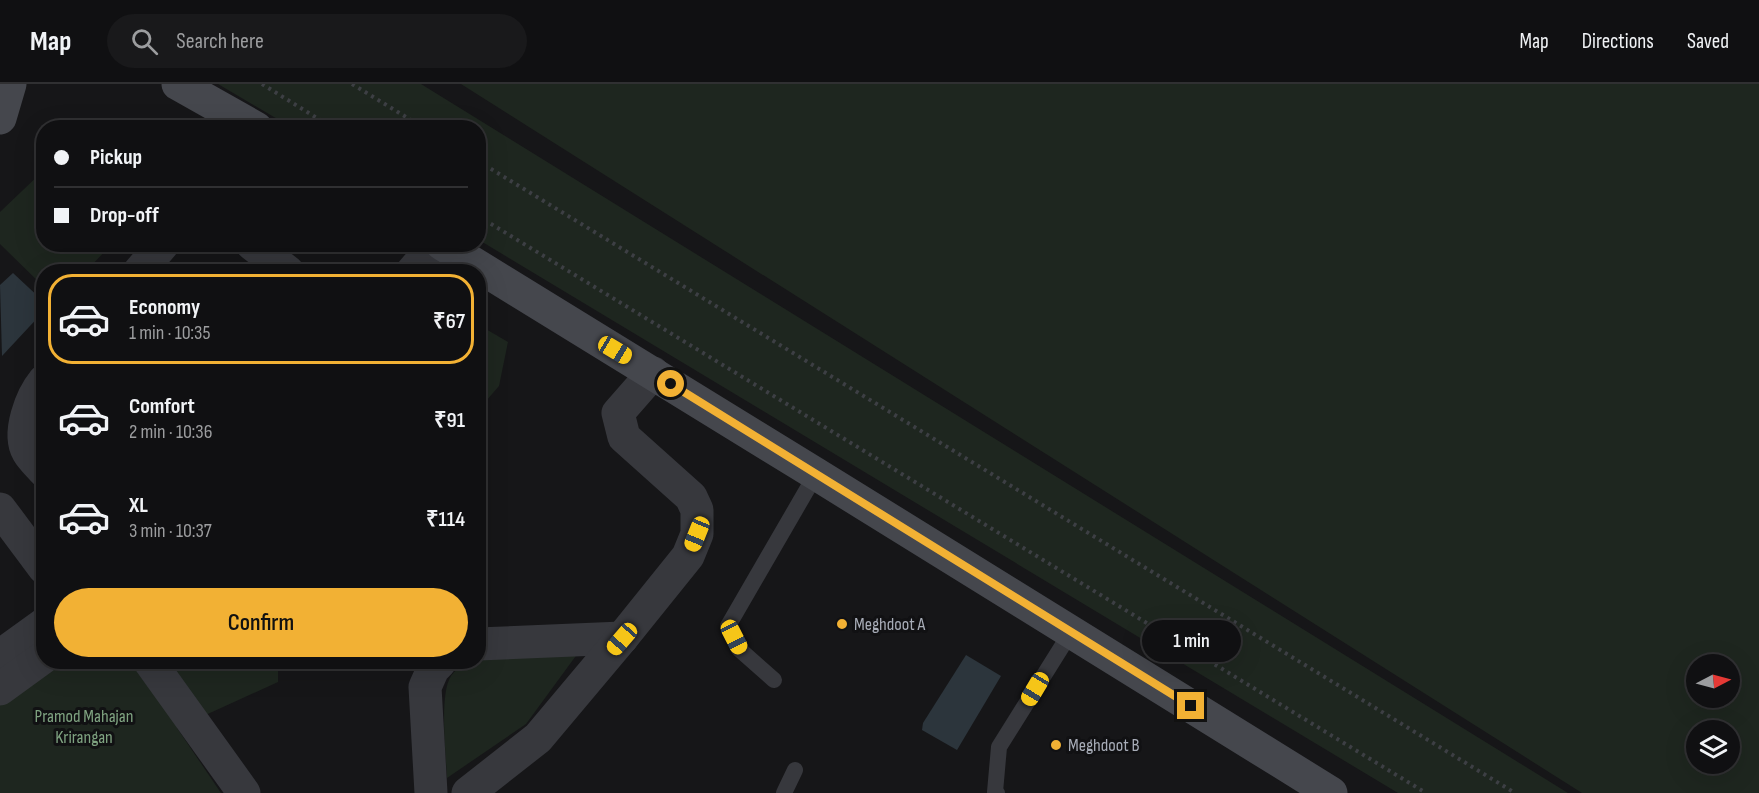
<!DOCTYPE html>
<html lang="en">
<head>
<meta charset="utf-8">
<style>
	:root { --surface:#101012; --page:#19191b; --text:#f1f3f6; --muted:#9c9d9f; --line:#303032; --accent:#f2b134 }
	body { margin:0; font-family:"Sofia Sans Condensed",sans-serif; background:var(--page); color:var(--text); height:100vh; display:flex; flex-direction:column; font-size:22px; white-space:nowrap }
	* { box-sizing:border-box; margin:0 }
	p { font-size:20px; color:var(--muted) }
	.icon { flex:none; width:33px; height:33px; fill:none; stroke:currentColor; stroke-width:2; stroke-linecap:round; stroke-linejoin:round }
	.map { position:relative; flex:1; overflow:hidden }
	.drawer { position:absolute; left:36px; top:180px; width:450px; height:405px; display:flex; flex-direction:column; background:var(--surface); border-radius:24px; box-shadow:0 6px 24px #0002,0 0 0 2px var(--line) }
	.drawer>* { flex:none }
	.guide { position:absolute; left:36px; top:36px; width:450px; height:132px; border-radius:24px; box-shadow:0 6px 24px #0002,0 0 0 2px var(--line); display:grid; align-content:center; height:132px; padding:0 18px; background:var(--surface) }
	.needle { width:39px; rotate:84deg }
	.buttons { position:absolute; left:1686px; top:570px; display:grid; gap:12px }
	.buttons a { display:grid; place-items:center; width:54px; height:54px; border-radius:50%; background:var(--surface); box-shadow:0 6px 24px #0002,0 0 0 2px var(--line); font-size:30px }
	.end { position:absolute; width:27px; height:27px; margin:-14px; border:8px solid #f2b134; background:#111; box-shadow:0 0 0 3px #111 }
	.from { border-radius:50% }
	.bubble { position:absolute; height:42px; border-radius:21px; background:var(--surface); box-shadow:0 6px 24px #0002,0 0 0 2px var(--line); font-size:20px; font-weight:600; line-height:42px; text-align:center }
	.car { position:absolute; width:18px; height:36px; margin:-18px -9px; border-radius:8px; box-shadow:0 0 4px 2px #0007; background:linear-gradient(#f5c518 24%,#345 0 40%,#f5c518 0 76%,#345 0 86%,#f5c518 0) }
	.guide b { display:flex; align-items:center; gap:21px; height:57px; font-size:22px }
	.guide b+b { border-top:2px solid var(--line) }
	.guide i { width:15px; height:15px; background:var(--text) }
	ul { padding:10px 0 0; list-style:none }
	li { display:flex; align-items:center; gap:18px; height:90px; margin:0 12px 9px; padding:0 6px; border:3px solid transparent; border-radius:24px }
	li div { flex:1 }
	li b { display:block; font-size:22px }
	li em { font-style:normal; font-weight:600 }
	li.active { border-color:var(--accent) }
	li>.icon { width:54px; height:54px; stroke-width:1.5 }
	.primary-button { display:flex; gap:12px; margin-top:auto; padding:12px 18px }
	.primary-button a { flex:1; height:69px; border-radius:36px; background:var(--accent); color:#111; font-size:24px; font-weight:600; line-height:69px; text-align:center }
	header { display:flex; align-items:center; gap:36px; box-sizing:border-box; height:84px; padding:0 30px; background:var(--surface); border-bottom:2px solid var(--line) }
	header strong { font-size:28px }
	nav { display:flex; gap:33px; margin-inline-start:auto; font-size:21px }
	.search { width:420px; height:54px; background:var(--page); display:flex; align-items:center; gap:15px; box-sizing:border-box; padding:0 21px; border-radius:33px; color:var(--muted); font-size:22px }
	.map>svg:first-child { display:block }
</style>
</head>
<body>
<header>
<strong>Map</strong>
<div class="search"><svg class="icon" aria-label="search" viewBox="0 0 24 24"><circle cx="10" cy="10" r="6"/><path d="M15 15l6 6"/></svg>Search here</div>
<nav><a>Map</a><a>Directions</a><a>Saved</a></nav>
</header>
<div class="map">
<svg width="1759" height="709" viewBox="0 0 1759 709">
	<rect width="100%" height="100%" fill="#161618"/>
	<g fill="#1e261f" fill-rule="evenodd">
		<polygon points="218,0 421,0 1568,709 1398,709 479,156 478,44 291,43"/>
		<path d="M 461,0 L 1759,0 L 1759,709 L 1582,709 ZM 1730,580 L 1730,614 L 1696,614 L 1696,580 ZM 1730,646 L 1730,680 L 1696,680 L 1696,646 Z"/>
		<polygon points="43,87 44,160 111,161 86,187 44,188 43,202 0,160 0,128"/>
		<polygon points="479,241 508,258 499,302 479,325"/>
		<path d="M 578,569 L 526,640 L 447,694 C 446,671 439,610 451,592 C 457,583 469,578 478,578 L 479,574 Z"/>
		<polygon points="54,578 278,578 278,598 177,644 221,709 0,709 0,617"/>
	</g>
	<g fill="#2c353c">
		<polygon points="13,189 43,217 43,228 2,272 0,201"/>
		<polygon points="966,571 1001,592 957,666 922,646 923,639"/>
	</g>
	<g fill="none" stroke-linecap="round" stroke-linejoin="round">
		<g stroke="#3d3f44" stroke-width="4" stroke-dasharray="3 4.5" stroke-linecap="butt">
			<polyline points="262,0 333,44"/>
			<polyline points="352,0 424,44"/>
			<polyline points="478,77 1515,709"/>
			<polyline points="478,132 1426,709"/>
		</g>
		<g stroke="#37383d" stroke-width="16">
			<polyline points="774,596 739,565 728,542 816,390"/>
			<polyline points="784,709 795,686"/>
			<polyline points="997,709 995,708 999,663 1071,548"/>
		</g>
		<g stroke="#37383d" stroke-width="33">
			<polyline points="252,160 288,188"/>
			<polyline points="139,188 163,160"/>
			<polyline points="412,188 436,160"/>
			<path d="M 44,297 C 31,313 17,349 28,368 C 32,375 39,381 44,387"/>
			<polyline points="0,425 44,484"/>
			<polyline points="478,560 622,554"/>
			<polyline points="0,572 44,540"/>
			<polyline points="150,578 244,709"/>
			<polyline points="0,605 44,573"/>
			<polyline points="431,709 425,603 433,585 440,578"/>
			<polyline points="468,709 538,654 622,554 688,472 697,450 697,426 691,413 624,353 618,329 653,289"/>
		</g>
		<g stroke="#45474d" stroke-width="33">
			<polyline points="178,0 256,44"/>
			<polyline points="0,34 10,0"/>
			<polyline points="442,160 816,390 1331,709"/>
		</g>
	</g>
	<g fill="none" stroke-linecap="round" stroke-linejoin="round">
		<polyline stroke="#f2b134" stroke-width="8" points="671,300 1191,622"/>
	</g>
	<g fill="#f2b134" stroke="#111113" stroke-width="2">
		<circle cx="842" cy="540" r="6"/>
		<circle cx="1056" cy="661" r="6"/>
	</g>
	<g text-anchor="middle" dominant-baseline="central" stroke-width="6" stroke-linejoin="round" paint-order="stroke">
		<g font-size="18" fill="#a8adb8" stroke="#111113" text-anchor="start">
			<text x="854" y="540">Meghdoot A</text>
			<text x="1068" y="661">Meghdoot B</text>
		</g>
		<g font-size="18" fill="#7fa381" stroke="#111113">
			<text x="84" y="632">Pramod Mahajan<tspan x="84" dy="21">Krirangan</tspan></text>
		</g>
	</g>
</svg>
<div class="buttons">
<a><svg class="needle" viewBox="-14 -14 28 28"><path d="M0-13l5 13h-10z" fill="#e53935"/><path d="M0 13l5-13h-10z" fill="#9c9d9f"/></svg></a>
<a><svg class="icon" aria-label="layers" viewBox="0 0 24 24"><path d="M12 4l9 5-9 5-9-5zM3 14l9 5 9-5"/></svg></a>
</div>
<i class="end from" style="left:671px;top:300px"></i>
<i class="end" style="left:1191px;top:622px"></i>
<div class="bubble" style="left:1142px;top:536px;width:99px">1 min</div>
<i class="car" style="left:615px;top:266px;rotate:121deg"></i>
<i class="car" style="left:697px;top:450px;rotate:202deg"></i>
<i class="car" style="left:734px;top:553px;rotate:153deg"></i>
<i class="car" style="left:622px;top:555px;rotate:221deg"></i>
<i class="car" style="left:1035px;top:605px;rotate:211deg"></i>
<div class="guide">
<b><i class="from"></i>Pickup</b>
<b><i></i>Drop-off</b>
</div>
<section class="drawer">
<ul>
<li class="active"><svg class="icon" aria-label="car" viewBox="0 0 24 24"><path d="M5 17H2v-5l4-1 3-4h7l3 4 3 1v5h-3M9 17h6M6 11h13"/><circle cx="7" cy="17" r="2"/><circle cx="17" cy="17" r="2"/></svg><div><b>Economy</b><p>1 min · 10:35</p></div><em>₹67</em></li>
<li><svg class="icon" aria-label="car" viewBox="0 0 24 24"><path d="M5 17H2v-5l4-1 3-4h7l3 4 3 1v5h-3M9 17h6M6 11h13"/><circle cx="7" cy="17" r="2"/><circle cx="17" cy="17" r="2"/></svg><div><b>Comfort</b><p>2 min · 10:36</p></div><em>₹91</em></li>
<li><svg class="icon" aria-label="car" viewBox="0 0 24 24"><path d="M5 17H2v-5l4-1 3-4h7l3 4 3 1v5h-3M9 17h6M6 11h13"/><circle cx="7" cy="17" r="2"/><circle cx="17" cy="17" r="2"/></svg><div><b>XL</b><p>3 min · 10:37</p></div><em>₹114</em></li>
</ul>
<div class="primary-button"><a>Confirm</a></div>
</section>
</div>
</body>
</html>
